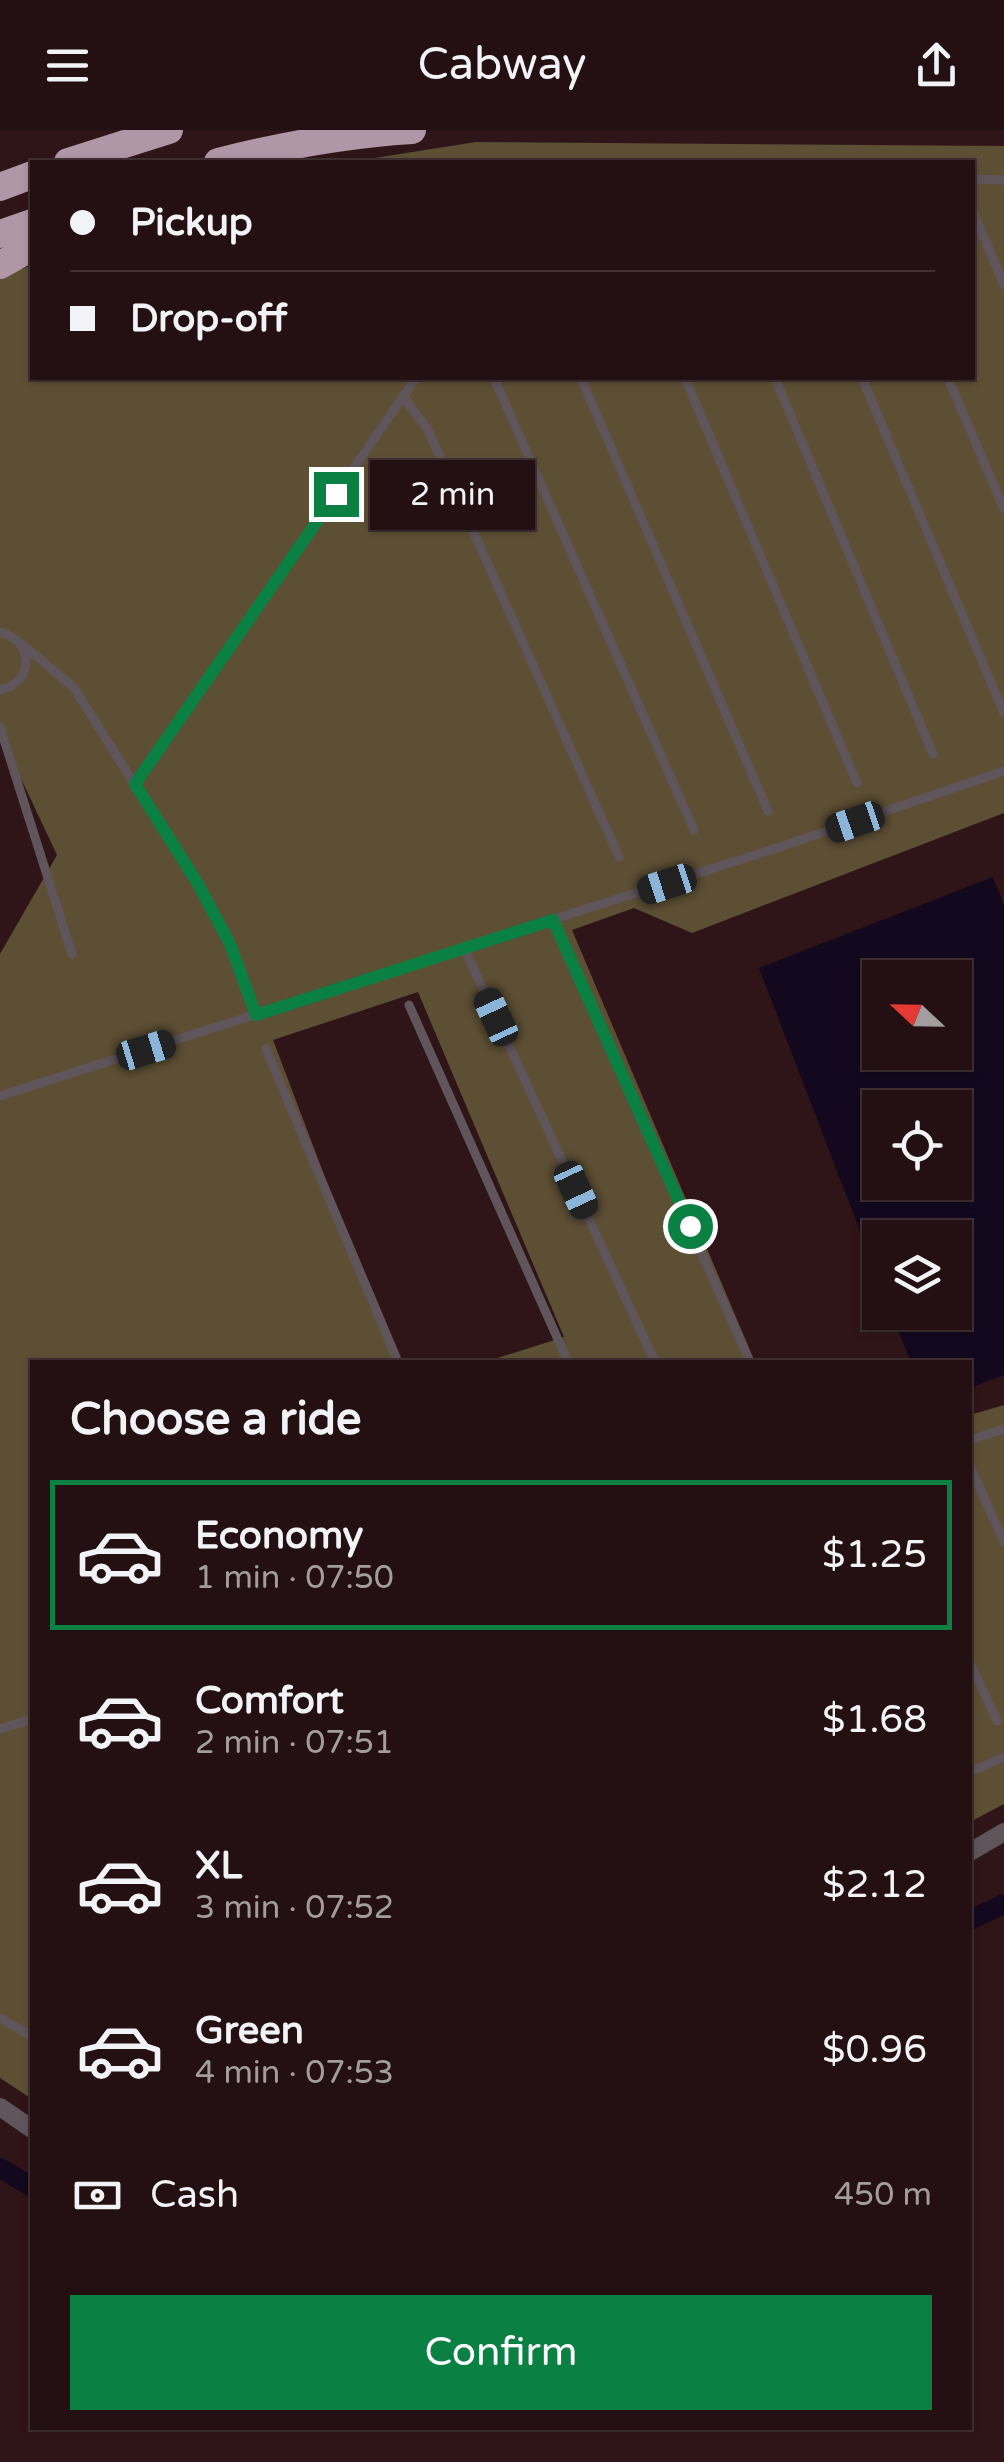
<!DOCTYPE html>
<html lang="en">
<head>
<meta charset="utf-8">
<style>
	:root { --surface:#241012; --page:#2c191b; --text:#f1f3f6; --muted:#a39d9f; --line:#413032; --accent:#0b8043 }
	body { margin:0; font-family:"Varela Round",sans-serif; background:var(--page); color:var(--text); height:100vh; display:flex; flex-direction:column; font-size:38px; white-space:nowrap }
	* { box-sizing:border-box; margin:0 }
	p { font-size:32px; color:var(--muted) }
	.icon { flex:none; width:55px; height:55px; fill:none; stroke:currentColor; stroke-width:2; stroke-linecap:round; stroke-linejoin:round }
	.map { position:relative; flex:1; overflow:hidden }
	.side { position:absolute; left:30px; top:1230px; width:942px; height:1070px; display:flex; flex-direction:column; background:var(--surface); border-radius:0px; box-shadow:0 2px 8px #0004,0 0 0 2px var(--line) }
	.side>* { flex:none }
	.top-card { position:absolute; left:30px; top:30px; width:945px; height:220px; border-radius:0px; box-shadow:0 2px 8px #0004,0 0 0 2px var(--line); display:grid; align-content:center; height:220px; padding:0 40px; background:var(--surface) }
	.needle { width:65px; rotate:292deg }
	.tools { position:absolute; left:862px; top:830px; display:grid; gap:20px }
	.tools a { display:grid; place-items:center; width:110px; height:110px; border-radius:0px; background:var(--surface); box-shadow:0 2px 8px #0004,0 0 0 2px var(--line); font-size:50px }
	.end { position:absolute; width:45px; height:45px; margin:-22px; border:12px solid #0b8043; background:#fff; box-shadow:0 0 0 5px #fff }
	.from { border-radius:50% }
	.bubble { position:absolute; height:70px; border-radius:0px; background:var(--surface); box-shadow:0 2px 8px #0004,0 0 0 2px var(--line); font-size:32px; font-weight:600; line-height:70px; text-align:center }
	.car { position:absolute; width:30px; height:60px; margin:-30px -15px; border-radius:12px; box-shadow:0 0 8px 2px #0007; background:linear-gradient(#222 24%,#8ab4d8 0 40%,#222 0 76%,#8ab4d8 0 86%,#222 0) }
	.top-card b { display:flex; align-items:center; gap:35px; height:95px; font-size:38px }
	.top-card b+b { border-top:2px solid var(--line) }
	.top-card i { width:25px; height:25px; background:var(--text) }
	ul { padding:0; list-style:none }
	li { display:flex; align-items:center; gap:30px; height:150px; margin:0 20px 15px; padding:0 20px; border:5px solid transparent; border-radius:0px }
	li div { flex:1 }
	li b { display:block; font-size:38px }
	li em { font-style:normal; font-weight:600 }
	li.active { border-color:var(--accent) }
	li>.icon { width:90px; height:90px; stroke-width:1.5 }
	h2 { padding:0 40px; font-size:45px; line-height:120px }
	.pay { display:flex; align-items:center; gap:25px; height:110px; padding:0 40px; font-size:38px }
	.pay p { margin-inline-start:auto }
	.action { display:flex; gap:20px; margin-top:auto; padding:20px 40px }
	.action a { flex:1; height:115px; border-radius:0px; background:var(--accent); color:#fff; font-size:40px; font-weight:600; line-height:115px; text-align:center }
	header { display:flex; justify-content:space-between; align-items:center; height:130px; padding:0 40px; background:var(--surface); font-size:45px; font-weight:600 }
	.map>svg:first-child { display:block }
</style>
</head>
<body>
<header><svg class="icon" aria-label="menu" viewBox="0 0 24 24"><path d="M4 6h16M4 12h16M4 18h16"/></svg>Cabway<svg class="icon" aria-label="share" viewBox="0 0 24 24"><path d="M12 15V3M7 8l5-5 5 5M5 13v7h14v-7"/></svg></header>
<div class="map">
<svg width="1004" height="2332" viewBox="0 0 1004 2332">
	<rect width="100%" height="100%" fill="#301518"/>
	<g fill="#5d4f34">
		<polygon points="476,12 1004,16 1004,683 692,803 634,778 572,800 755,1232 485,1232 564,1207 418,862 273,910 395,1232 32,1232 32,1969 0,1948 0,824 57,725 0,604 0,147 32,135 32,248 972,248 972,32 349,32"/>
		<polygon points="1004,1275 1004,1674 970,1692 970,1285"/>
	</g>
	<path fill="#13081d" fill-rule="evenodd" d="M 993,747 L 1004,775 L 1004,1245 L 970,1258 L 970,1232 L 911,1232 L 891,1183 L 955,1182 L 955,1108 L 880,1108 L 880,1153 L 759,838 ZM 880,848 L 955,848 L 955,922 L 880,922 ZM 880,978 L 955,978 L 955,1052 L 880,1052 Z"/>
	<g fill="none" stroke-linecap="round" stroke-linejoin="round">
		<g stroke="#13081d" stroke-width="20">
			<polyline points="970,1790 1004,1774"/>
			<polyline points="0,2038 32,2057"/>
		</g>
		<g stroke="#61555c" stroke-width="9">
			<polyline points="972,49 1004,50"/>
			<polyline points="972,79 1004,155"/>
			<polyline points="494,248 694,700"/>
			<polyline points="581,248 768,681"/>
			<polyline points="685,248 857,653"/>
			<polyline points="775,248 933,624"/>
			<polyline points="862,248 1004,583"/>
			<polyline points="948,248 1004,379"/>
			<polyline points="403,266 428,300 619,727"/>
			<path d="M 0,502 C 35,511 35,552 0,560"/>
			<polyline points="22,514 74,558 135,655 198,755 229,814 255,885"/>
			<polyline points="0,597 72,824"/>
			<polyline points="135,655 416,248"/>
			<polyline points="553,790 750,1232"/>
			<polyline points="464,818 655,1232"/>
			<polyline points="409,875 568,1232"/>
			<polyline points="266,919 398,1232"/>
			<polyline points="0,966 780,717 1004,641"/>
			<polyline points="970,1310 1004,1299"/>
			<polyline points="970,1336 1004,1412"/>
			<polyline points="970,1532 997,1591"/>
			<polyline points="0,1599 32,1589"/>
			<polyline points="970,1642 1004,1627"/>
			<polyline points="0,1888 32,1906"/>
		</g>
		<g stroke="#61555c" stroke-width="18">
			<polyline points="970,1722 1004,1702"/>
			<polyline points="0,1977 32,1999"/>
		</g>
		<g stroke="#b096a6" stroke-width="28">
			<polyline points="68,32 169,0"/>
			<path d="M 218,32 C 281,16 347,4 412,0"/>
			<polyline points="0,57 32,45"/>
			<polyline points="0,104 32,93"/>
			<polyline points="0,135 32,117"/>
		</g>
	</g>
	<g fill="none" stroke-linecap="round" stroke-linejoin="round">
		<polyline stroke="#0b8043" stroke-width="12" points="336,364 135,654 198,754 230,814 256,885 553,790 690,1096"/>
	</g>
</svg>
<div class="tools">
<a><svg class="needle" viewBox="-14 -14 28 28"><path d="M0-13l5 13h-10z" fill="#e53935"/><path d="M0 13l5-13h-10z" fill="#a39d9f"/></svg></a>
<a><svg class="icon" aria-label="locate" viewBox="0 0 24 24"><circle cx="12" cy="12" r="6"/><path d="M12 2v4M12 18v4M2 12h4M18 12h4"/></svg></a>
<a><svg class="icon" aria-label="layers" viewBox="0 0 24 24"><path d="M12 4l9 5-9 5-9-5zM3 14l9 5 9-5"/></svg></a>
</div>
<i class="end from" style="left:690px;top:1096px"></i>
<i class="end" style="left:336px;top:364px"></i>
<div class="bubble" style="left:370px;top:330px;width:165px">2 min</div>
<i class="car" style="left:855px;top:692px;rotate:251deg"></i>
<i class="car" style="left:667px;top:754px;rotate:252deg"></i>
<i class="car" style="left:496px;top:887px;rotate:335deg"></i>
<i class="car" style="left:146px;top:920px;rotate:73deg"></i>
<i class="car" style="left:576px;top:1060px;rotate:155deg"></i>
<div class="top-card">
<b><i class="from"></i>Pickup</b>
<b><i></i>Drop-off</b>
</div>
<section class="side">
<h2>Choose a ride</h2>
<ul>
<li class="active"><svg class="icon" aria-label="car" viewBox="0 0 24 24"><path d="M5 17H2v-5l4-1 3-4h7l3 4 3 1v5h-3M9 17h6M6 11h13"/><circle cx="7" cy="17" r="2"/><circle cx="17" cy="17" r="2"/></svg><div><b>Economy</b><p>1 min · 07:50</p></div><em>$1.25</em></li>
<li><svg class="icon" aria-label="car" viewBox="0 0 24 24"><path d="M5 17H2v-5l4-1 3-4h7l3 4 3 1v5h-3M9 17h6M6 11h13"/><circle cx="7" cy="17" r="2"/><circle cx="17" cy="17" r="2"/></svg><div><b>Comfort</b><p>2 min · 07:51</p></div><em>$1.68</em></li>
<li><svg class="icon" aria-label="car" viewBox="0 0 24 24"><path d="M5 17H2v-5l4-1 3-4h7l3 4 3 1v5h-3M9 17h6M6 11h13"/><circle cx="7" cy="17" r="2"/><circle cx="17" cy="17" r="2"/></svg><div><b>XL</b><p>3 min · 07:52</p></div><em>$2.12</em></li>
<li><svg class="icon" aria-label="car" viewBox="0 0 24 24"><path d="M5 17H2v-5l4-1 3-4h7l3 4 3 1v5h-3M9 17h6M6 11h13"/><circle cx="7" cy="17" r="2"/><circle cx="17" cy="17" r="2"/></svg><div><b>Green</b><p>4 min · 07:53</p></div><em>$0.96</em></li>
</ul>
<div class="pay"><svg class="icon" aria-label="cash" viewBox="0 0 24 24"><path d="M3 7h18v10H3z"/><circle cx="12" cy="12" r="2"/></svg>Cash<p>450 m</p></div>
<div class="action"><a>Confirm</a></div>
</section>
</div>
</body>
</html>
